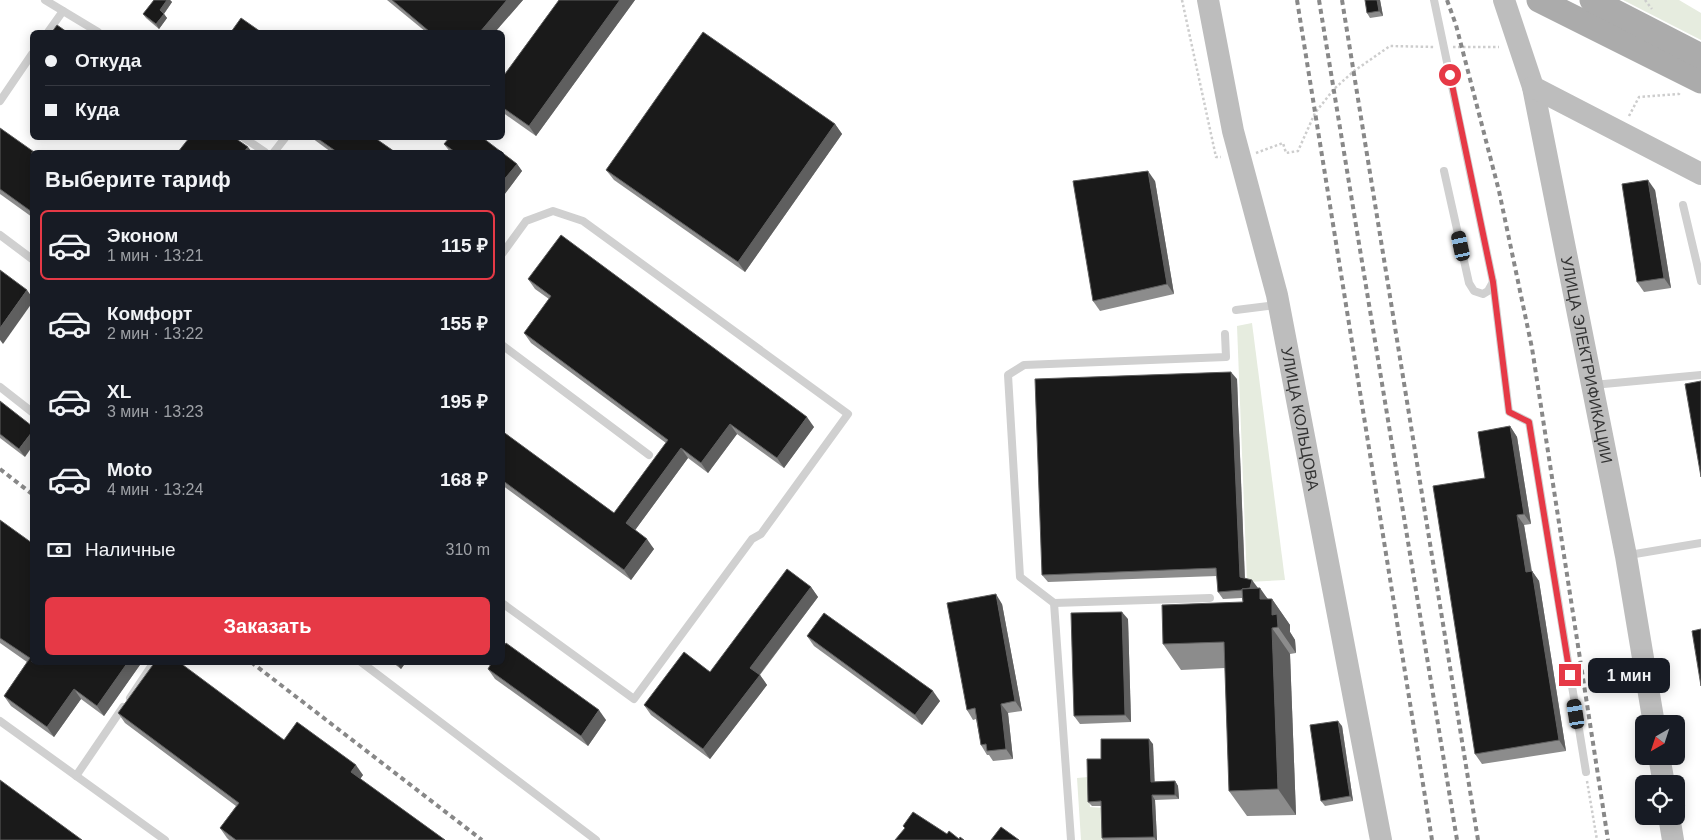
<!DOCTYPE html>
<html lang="ru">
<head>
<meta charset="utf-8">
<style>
	:root { --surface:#171b24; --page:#242831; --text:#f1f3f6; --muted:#9ea1a6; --line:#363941; --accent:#e63946 }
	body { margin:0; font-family:Helvetica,sans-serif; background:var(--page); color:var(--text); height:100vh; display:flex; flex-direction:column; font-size:19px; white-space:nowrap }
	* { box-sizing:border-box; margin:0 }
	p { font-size:16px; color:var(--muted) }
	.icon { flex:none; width:28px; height:28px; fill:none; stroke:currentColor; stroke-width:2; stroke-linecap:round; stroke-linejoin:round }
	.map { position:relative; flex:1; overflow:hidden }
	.drawer { position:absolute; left:30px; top:150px; width:475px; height:515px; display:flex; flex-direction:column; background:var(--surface); border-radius:8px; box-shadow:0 2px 12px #0003 }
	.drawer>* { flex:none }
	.guide { position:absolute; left:30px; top:30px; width:475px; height:110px; border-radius:8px; box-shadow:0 2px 12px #0003; display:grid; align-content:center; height:110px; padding:0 15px; background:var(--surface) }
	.needle { width:32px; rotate:219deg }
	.tools { position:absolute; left:1635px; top:715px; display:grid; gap:10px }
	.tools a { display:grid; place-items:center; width:50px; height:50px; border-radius:8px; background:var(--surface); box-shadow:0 2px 12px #0003; font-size:25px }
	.end { position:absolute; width:22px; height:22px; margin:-11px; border:6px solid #e63946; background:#fff; box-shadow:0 0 0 2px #fff }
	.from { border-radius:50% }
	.bubble { position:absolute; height:35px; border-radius:8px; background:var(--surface); box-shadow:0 2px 12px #0003; font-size:16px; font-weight:800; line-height:35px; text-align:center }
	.car { position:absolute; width:15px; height:30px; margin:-15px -8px; border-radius:6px; box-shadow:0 0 4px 1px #0007; background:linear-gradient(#222 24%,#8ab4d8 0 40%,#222 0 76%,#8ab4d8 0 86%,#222 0) }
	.guide b { display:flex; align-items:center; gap:18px; height:48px; font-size:19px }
	.guide b+b { border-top:1px solid var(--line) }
	.guide i { width:12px; height:12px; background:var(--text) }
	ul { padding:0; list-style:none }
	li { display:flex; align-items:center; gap:15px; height:70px; margin:0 10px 8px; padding:0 5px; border:2px solid transparent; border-radius:8px }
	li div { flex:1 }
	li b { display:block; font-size:19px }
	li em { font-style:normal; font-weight:800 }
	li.on { border-color:var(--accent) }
	li>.icon { width:45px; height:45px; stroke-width:1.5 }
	h2 { padding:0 15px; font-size:22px; line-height:60px }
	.pay { display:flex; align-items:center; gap:12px; height:55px; padding:0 15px; font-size:19px }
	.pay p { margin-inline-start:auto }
	.primary-button { display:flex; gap:10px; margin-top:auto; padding:10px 15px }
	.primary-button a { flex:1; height:58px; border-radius:8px; background:var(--accent); color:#fff; font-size:20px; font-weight:800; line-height:58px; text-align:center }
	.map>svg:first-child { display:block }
</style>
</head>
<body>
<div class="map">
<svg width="1701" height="840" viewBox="0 0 1701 840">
	<rect width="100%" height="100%" fill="#fff"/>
	<g fill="#e6ecdf">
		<polygon points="1623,0 1679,0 1701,13 1701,40"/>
		<polygon points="1252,323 1285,580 1247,582 1237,326"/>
		<polygon points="1088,777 1090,807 1103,808 1103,840 1081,840 1077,778"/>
	</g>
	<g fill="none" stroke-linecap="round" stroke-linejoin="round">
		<g stroke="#cdcdcd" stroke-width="2.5" stroke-dasharray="2.5 2.5" stroke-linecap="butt">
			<polyline points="1182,0 1216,157 1221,157"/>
			<polyline points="1645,0 1652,9"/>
			<polyline points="1453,47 1499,47"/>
			<polyline points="1629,116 1639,97 1679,94 1680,92"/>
			<polyline points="1256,153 1283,143 1286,153 1298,151 1315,113 1334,89 1354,71 1390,46 1435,47"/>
			<polyline points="1587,781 1597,840"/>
			<polyline points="1681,790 1684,806"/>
		</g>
		<g stroke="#d0d0d0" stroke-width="8">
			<polyline points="45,0 98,32"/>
			<polyline points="48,32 63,11"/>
			<polyline points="0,101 32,54"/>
			<polyline points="244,138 265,152"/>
			<polyline points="274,152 285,138"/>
			<polyline points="1444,171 1469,283 1474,291 1483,294 1488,291 1493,282"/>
			<polyline points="1683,205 1701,281"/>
			<polyline points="0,235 32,259"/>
			<polyline points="502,254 526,221 553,211 583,221 848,414 761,534 752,539 634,699 502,603"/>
			<polyline points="1493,282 1509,412 1529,422 1586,772"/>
			<polyline points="1236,310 1276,305"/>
			<polyline points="502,345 649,455"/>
			<polyline points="1593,385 1701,375"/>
			<polyline points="0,387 32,412"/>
			<polyline points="1629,555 1701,543"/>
			<polyline points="1054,603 1210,598"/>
			<polyline points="361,662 596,840"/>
			<polyline points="130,698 154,662"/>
			<polyline points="0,721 165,840"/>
			<polyline points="76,776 123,707"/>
			<polyline points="1071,840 1054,603 1020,577 1008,375 1024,365 1226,357 1225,334"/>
		</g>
		<g stroke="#bdbdbd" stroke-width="22">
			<path id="s1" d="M 1208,0 L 1233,131 L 1277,295 L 1381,840"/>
			<path id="s2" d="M 1504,0 L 1533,87 L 1626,556 L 1654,724"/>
			<polyline points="1533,87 1701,174"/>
			<polyline points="1659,756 1664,784"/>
			<polyline points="1669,816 1673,840"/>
		</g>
		<g stroke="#ababab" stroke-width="25">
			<polyline points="1539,0 1701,81"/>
			<polyline points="1592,0 1701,56"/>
		</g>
		<g stroke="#888" stroke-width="4" stroke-dasharray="5 4" stroke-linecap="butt">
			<polyline points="1297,0 1432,840"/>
			<polyline points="1319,0 1457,840"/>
			<polyline points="1342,0 1478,840"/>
			<polyline points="1447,0 1456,25 1499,191 1532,348 1608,840"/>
			<polyline points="0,469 32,494"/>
			<polyline points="251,662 482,840"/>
		</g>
		<polyline stroke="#d0d0d0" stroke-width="8" points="1434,0 1493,282"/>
	</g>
	<g fill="#8c8c8c">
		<polygon points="154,0 170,0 172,2 164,14 167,18 159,29 146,18 143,14"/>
		<polygon points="387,0 523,0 495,32 426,32"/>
		<polygon points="559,0 635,0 536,136 502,112 502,78"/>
		<polygon points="1380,0 1383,16 1370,18 1367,13"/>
		<polygon points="835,124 842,134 745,272 614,180 606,170"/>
		<polygon points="0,128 32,152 32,217 0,194"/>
		<polygon points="312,138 375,138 395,152 331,152"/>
		<polygon points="449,138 483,138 517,164 522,171 504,195 502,193 502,152 450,152 444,144"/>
		<polygon points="1155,181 1174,294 1100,311 1093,301"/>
		<polygon points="1655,190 1671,288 1644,292 1637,282"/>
		<polygon points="528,279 814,427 784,468 737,434 708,473 688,458 635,530 654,549 631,580 502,485 502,431 614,513 666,443 531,343 524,333 549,299 535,289"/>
		<polygon points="1237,379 1245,578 1257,588 1268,599 1272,599 1290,625 1290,632 1295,640 1296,653 1290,654 1296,815 1247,816 1229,791 1225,668 1181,670 1163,644 1243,602 1242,598 1223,599 1218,592 1217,576 1048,582 1042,575"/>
		<polygon points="0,401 25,457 0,438"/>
		<polygon points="1510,426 1517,437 1531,524 1524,525 1532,571 1539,581 1566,751 1482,764 1475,754 1485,478"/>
		<polygon points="0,520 142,662 104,716 81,699 54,737 11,706 4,696 27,662 0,643"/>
		<polygon points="811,587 818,597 760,675 767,685 710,759 651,715 644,705 710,672"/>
		<polygon points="1002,604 1022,711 1008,713 1013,759 993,761 989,755 987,755 981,745 976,719 973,720 967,710"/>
		<polygon points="1128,619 1131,722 1080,724 1074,716"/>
		<polygon points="807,636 940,701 922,725 814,646"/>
		<polygon points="392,662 406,662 401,669"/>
		<polygon points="488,669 606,720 588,746 495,679"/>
		<polygon points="118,713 284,740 363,775 360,779 445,840 229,840 227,838 220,828 236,806 125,723"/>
		<polygon points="1342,726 1353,801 1325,806 1321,801"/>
		<polygon points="1153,744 1154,782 1175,781 1178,786 1179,799 1155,800 1157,840 1103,840 1102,838 1101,806 1092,806 1088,802 1101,759"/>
	</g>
	<g fill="#5f5f5f">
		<polygon points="167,0 170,0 172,2 163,15 160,10"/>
		<polygon points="507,0 523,0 495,32 480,32"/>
		<polygon points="620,0 635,0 536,136 529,126"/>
		<polygon points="1377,0 1380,0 1383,16 1379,11"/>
		<polygon points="164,14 167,18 159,29 156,24"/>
		<polygon points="835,124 842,134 745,272 738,262"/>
		<polygon points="248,147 252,152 244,152"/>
		<polygon points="517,164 522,171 504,195 502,192 502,182"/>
		<polygon points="1148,171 1155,181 1174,294 1167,284"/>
		<polygon points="1648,180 1655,190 1671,288 1664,278"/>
		<polygon points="27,290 32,297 32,303 3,344 0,340 0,328"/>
		<polygon points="1231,372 1237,379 1245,585 1240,577"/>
		<polygon points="807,417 814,427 784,468 777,458"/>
		<polygon points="730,424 737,434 708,473 701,463"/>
		<polygon points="1510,426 1517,437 1531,524 1524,514"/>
		<polygon points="32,432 32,447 25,457 19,449"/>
		<polygon points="681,448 688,458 633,533 626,523"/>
		<polygon points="1517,515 1524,525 1533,582 1526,572"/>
		<polygon points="647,539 654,549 631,580 624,570"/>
		<polygon points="1532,571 1539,581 1566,751 1559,740"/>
		<polygon points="1252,580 1258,588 1250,589"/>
		<polygon points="811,587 818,597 757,678 750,668"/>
		<polygon points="1260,588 1272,605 1272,599 1290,625 1290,632 1295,640 1296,653 1278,627 1260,599"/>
		<polygon points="996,594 1002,604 1022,711 1015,701"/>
		<polygon points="1122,612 1128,619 1131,722 1125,715"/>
		<polygon points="1272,628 1290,654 1296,815 1278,789"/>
		<polygon points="128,662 142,662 104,716 97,706"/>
		<polygon points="396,662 406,662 401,669"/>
		<polygon points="760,675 767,685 710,759 703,749"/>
		<polygon points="74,689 81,699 54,737 47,727"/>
		<polygon points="933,691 940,701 922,725 915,715"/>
		<polygon points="1001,704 1008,713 1013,759 1006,749"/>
		<polygon points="599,710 606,720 588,746 581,736"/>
		<polygon points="1338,721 1342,726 1353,801 1350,796"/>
		<polygon points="1149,739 1153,744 1155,787 1151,782"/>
		<polygon points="356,765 363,775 358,782 351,772"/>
		<polygon points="1175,781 1178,786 1179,799 1175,795"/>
		<polygon points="1152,795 1155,800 1157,840 1156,840 1154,837"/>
	</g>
	<g fill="#1a1a1a" stroke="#5f5f5f">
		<polygon points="154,0 167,0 160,10 164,14 156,24 143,14"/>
		<polygon points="392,0 507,0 480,32 430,32"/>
		<polygon points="559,0 620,0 529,126 502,107 502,78"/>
		<polygon points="1365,0 1377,0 1379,11 1367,13"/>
		<polygon points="241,18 261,32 231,32"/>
		<polygon points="57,25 67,32 52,32"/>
		<polygon points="703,32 835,124 738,262 606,170"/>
		<polygon points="0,128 34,152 32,152 32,212 0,189"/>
		<polygon points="189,138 235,138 248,147 244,152 178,152"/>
		<polygon points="317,138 375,138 395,152 337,152"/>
		<polygon points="449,138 483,138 517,164 502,182 502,152 455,152 444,144"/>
		<polygon points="1148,171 1167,284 1093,301 1073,181"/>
		<polygon points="1648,180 1664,278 1637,282 1622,184"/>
		<polygon points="561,235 807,417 777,458 730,424 701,463 681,448 626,523 647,539 624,570 502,480 502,431 614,513 668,440 524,333 551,296 528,279"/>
		<polygon points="0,270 27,290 0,328"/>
		<polygon points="1231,372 1240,577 1252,580 1250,588 1242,589 1242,590 1218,592 1216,568 1042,575 1035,379"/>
		<polygon points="1701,381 1701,477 1685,384"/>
		<polygon points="0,401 32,426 32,432 19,449 0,434"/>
		<polygon points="1510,426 1524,514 1517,515 1526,572 1532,571 1559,740 1475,754 1433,486 1485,478 1478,432"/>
		<polygon points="0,520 32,543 32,662 128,662 97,706 74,689 47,727 4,696 30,658 0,638"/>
		<polygon points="787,569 811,587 750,668 760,675 703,749 644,705 684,652 710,672"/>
		<polygon points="1260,588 1260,599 1272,599 1272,615 1277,614 1278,627 1272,628 1278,789 1229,791 1224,642 1163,644 1162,605 1243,602 1242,589"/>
		<polygon points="996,594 1015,701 1001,704 1006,749 987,751 986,744 981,745 975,708 967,710 947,603"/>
		<polygon points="1122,612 1125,715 1074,716 1071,613"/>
		<polygon points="824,613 933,691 915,715 807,636"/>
		<polygon points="1701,629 1701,686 1692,631"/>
		<polygon points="506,643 599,710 581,736 488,669 492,662 502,662 502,648"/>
		<polygon points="155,662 179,662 284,740 297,722 356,765 351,772 445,840 236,840 220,828 239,803 118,713"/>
		<polygon points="1338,721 1350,796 1321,801 1310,725"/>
		<polygon points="1101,739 1149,739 1151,782 1175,781 1175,795 1152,795 1154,837 1102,838 1101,801 1088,802 1087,759 1101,759"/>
		<polygon points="0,780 82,840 0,840"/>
		<polygon points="913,812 947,834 949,831 959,839 960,837 964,840 895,840 905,828 903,826"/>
		<polygon points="1001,827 1019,840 991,840"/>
	</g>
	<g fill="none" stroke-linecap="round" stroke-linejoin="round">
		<polyline stroke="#e63946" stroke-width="6" points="1450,75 1493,282 1509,412 1529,422 1570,675"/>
	</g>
	<g text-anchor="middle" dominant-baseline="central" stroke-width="5" stroke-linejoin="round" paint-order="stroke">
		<g font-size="16" fill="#333" stroke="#fff">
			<text stroke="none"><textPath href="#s2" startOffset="370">УЛИЦА ЭЛЕКТРИФИКАЦИИ</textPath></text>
			<text stroke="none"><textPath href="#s1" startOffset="429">УЛИЦА КОЛЬЦОВА</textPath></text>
		</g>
	</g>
</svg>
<div class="tools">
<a><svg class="needle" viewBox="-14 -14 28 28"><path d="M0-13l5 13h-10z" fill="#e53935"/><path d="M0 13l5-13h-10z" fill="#9ea1a6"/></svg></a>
<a><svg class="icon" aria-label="locate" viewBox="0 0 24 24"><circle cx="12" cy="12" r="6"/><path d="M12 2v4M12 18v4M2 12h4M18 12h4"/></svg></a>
</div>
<i class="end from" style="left:1450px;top:75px"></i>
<i class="end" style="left:1570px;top:675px"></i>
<div class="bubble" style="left:1588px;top:658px;width:82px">1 мин</div>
<i class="car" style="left:1461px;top:246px;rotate:348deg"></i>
<i class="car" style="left:1576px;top:714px;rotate:351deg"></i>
<div class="guide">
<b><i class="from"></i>Откуда</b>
<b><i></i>Куда</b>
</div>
<section class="drawer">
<h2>Выберите тариф</h2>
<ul>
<li class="on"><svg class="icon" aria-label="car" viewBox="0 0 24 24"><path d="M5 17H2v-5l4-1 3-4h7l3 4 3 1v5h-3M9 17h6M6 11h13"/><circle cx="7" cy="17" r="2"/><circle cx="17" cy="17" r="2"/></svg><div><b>Эконом</b><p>1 мин · 13:21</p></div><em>115 ₽</em></li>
<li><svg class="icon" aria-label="car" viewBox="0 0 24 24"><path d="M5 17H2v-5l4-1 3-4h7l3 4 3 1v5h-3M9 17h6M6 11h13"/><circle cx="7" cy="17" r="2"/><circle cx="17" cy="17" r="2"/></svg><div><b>Комфорт</b><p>2 мин · 13:22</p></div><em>155 ₽</em></li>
<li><svg class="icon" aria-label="car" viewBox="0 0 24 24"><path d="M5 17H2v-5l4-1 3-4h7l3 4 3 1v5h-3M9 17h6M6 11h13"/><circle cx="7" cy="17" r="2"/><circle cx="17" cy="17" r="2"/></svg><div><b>XL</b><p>3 мин · 13:23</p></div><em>195 ₽</em></li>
<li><svg class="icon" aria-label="car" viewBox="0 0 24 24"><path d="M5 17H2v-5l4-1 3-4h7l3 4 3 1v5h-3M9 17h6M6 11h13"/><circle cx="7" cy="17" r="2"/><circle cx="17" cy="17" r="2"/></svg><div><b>Moto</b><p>4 мин · 13:24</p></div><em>168 ₽</em></li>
</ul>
<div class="pay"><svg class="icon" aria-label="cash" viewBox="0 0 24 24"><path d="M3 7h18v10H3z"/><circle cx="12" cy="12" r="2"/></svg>Наличные<p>310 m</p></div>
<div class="primary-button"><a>Заказать</a></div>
</section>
</div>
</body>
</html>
